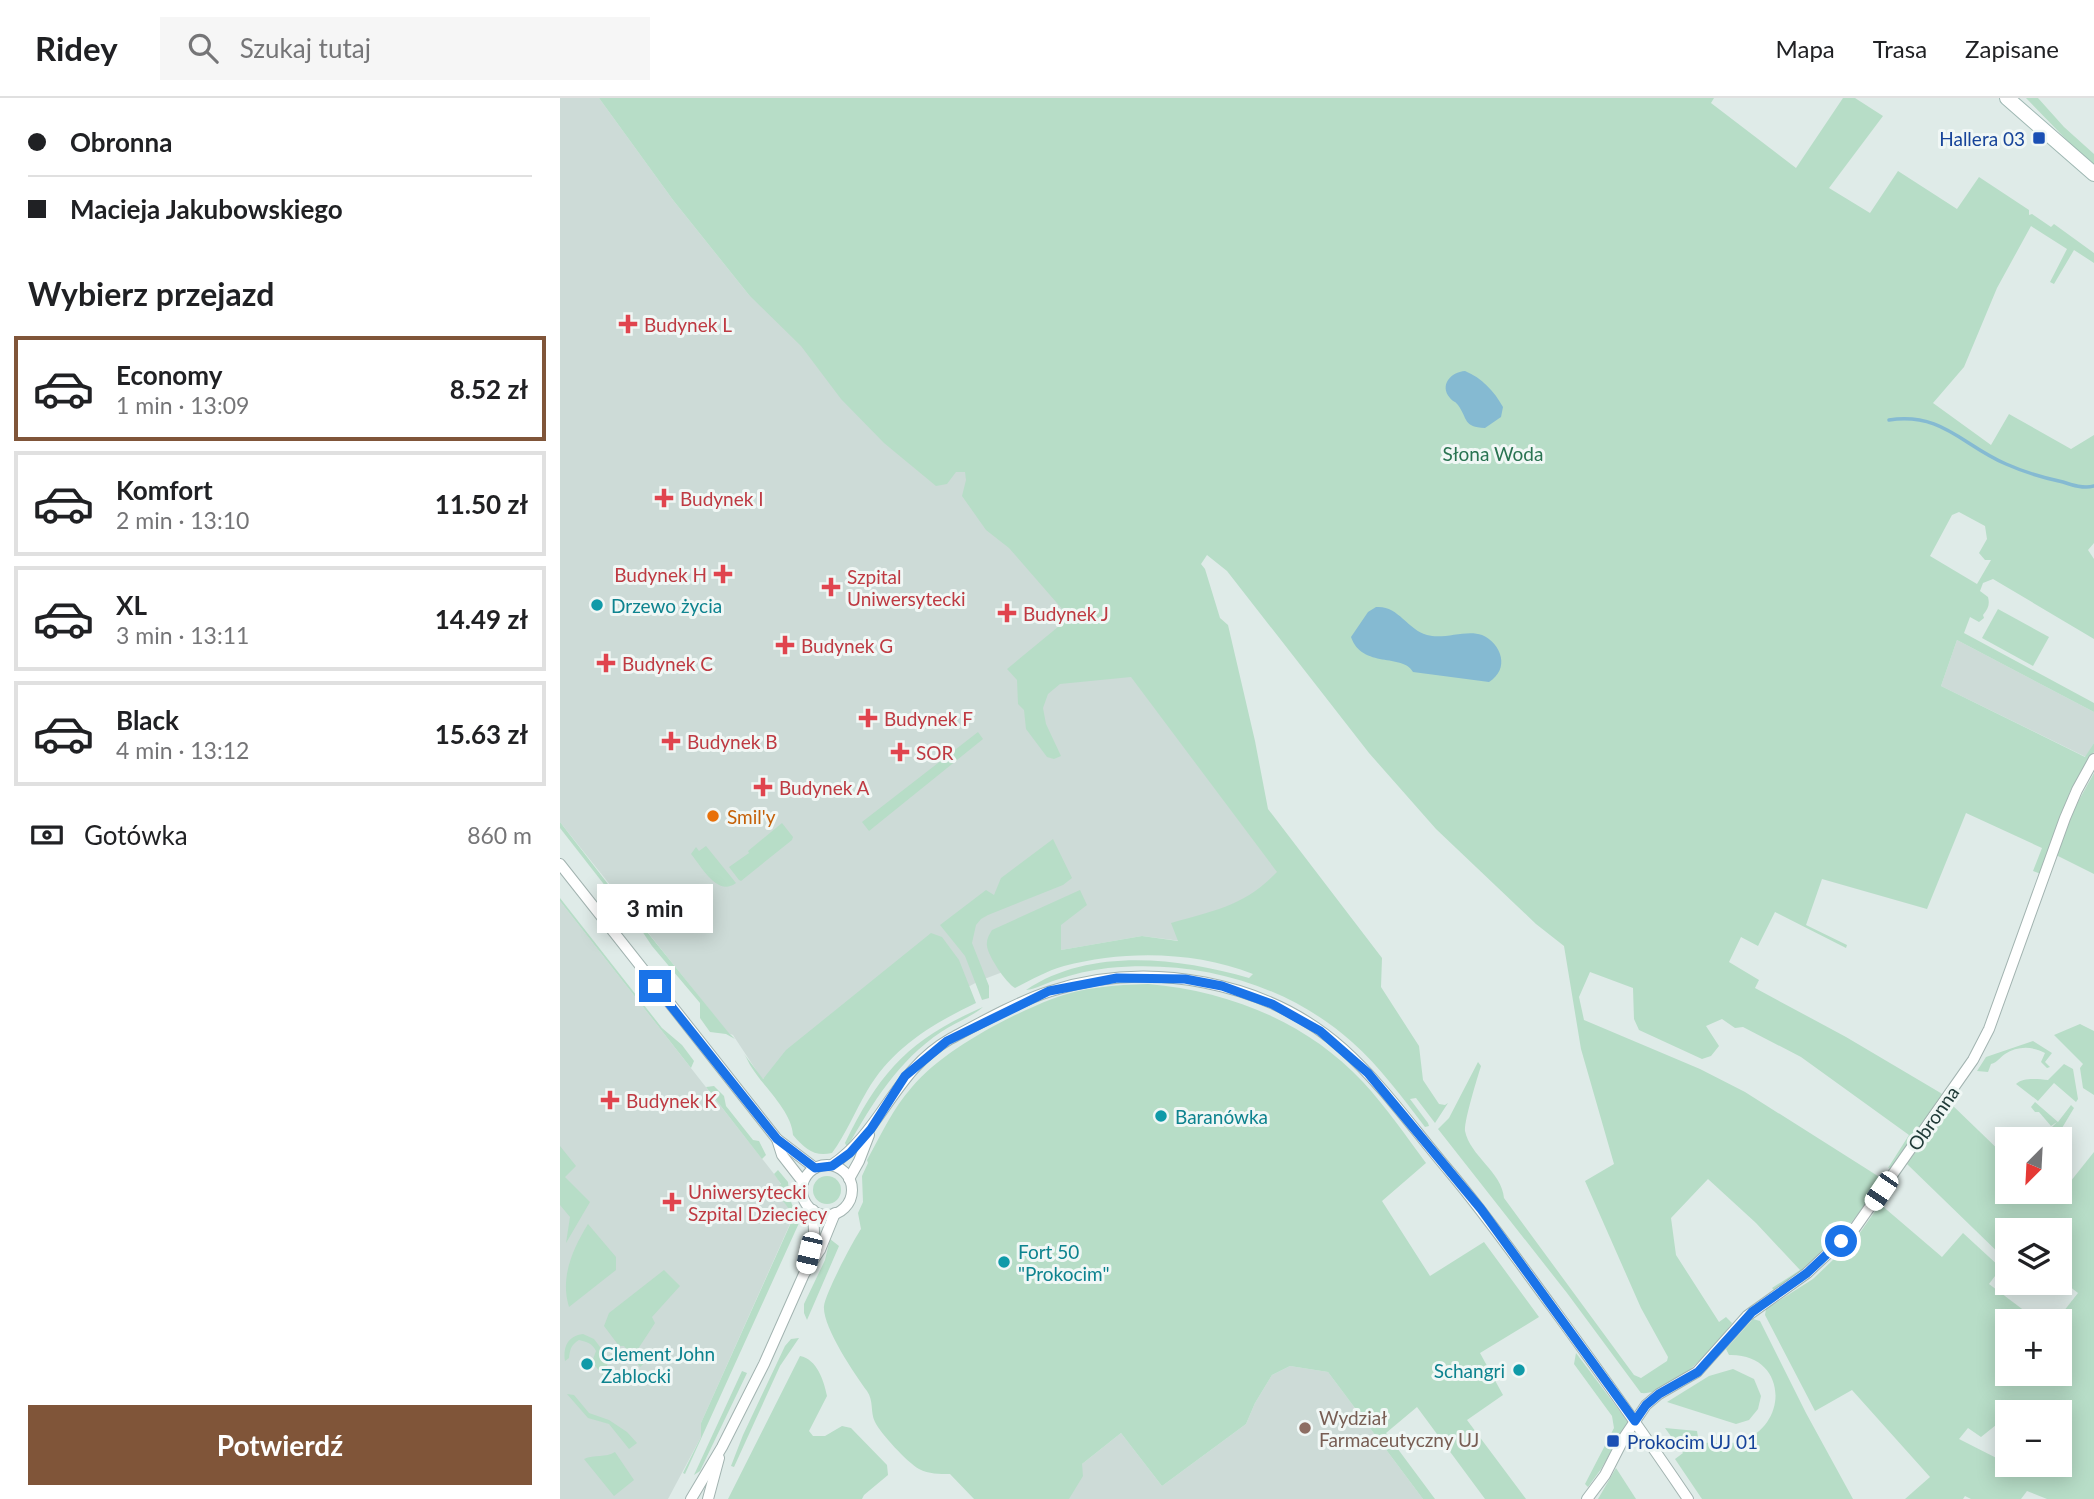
<!DOCTYPE html>
<html lang="pl">
<head>
<meta charset="utf-8">
<style>
	:root { --surface:#fff; --page:#f6f6f6; --text:#202124; --muted:#757577; --line:#e0e0e0; --accent:#805539 }
	body { margin:0; font-family:Lato,sans-serif; background:var(--page); color:var(--text); height:100vh; display:flex; flex-direction:column; font-size:26px; white-space:nowrap }
	* { box-sizing:border-box; margin:0 }
	p { font-size:23px; color:var(--muted) }
	.icon { flex:none; width:38px; height:38px; fill:none; stroke:currentColor; stroke-width:2; stroke-linecap:round; stroke-linejoin:round }
	.map { position:relative; flex:1; overflow:hidden }
	.side { display:flex; flex-direction:column; background:var(--surface); width:560px }
	.side>* { flex:none }
	.hud { display:grid; align-content:center; height:154px; padding:0 28px; background:var(--surface) }
	.needle { width:46px; rotate:204deg }
	.controls { position:absolute; left:1435px; top:1029px; display:grid; gap:14px }
	.controls a { display:grid; place-items:center; width:77px; height:77px; border-radius:0px; background:var(--surface); box-shadow:0 4px 18px #0003; font-size:35px }
	.end { position:absolute; width:32px; height:32px; margin:-16px; border:9px solid #1a73e8; background:#fff; box-shadow:0 0 0 4px #fff }
	.from { border-radius:50% }
	.bubble { position:absolute; height:49px; border-radius:0px; background:var(--surface); box-shadow:0 4px 18px #0003; font-size:23px; font-weight:700; line-height:49px; text-align:center }
	.car { position:absolute; width:21px; height:42px; margin:-21px -10px; border-radius:9px; box-shadow:0 0 5px 2px #0007; background:linear-gradient(#fff 24%,#345 0 40%,#fff 0 76%,#345 0 86%,#fff 0) }
	.hud b { display:flex; align-items:center; gap:24px; height:66px; font-size:26px }
	.hud b+b { border-top:2px solid var(--line) }
	.hud i { width:18px; height:18px; background:var(--text) }
	ul { padding:0; list-style:none }
	li { display:flex; align-items:center; gap:21px; height:105px; margin:0 14px 10px; padding:0 14px; border:4px solid var(--line); border-radius:0px }
	li div { flex:1 }
	li b { display:block; font-size:26px }
	li em { font-style:normal; font-weight:700 }
	li.on { border-color:var(--accent) }
	li>.icon { width:63px; height:63px; stroke-width:1.5 }
	h2 { padding:0 28px; font-size:32px; line-height:84px }
	.pay { display:flex; align-items:center; gap:18px; height:77px; padding:0 28px; font-size:26px }
	.pay p { margin-inline-start:auto }
	.cta { display:flex; gap:14px; margin-top:auto; padding:14px 28px }
	.cta a { flex:1; height:80px; border-radius:0px; background:var(--accent); color:#fff; font-size:28px; font-weight:700; line-height:80px; text-align:center }
	header { display:flex; align-items:center; gap:42px; box-sizing:border-box; height:98px; padding:0 35px; background:var(--surface); border-bottom:2px solid var(--line) }
	header strong { font-size:33px }
	nav { display:flex; gap:38px; margin-inline-start:auto; font-size:24px }
	.search { width:490px; height:63px; background:var(--page); display:flex; align-items:center; gap:18px; box-sizing:border-box; padding:0 24px; border-radius:0px; color:var(--muted); font-size:26px }
	main { display:flex; flex:1; min-height:0 }
	.map>svg:first-child { display:block }
</style>
</head>
<body>
<header>
<strong>Ridey</strong>
<div class="search"><svg class="icon" aria-label="search" viewBox="0 0 24 24"><circle cx="10" cy="10" r="6"/><path d="M15 15l6 6"/></svg>Szukaj tutaj</div>
<nav><a>Mapa</a><a>Trasa</a><a>Zapisane</a></nav>
</header>
<main>
<section class="side">
<div class="hud">
<b><i class="from"></i>Obronna</b>
<b><i></i>Macieja Jakubowskiego</b>
</div>
<h2>Wybierz przejazd</h2>
<ul>
<li class="on"><svg class="icon" aria-label="car" viewBox="0 0 24 24"><path d="M5 17H2v-5l4-1 3-4h7l3 4 3 1v5h-3M9 17h6M6 11h13"/><circle cx="7" cy="17" r="2"/><circle cx="17" cy="17" r="2"/></svg><div><b>Economy</b><p>1 min · 13:09</p></div><em>8.52 zł</em></li>
<li><svg class="icon" aria-label="car" viewBox="0 0 24 24"><path d="M5 17H2v-5l4-1 3-4h7l3 4 3 1v5h-3M9 17h6M6 11h13"/><circle cx="7" cy="17" r="2"/><circle cx="17" cy="17" r="2"/></svg><div><b>Komfort</b><p>2 min · 13:10</p></div><em>11.50 zł</em></li>
<li><svg class="icon" aria-label="car" viewBox="0 0 24 24"><path d="M5 17H2v-5l4-1 3-4h7l3 4 3 1v5h-3M9 17h6M6 11h13"/><circle cx="7" cy="17" r="2"/><circle cx="17" cy="17" r="2"/></svg><div><b>XL</b><p>3 min · 13:11</p></div><em>14.49 zł</em></li>
<li><svg class="icon" aria-label="car" viewBox="0 0 24 24"><path d="M5 17H2v-5l4-1 3-4h7l3 4 3 1v5h-3M9 17h6M6 11h13"/><circle cx="7" cy="17" r="2"/><circle cx="17" cy="17" r="2"/></svg><div><b>Black</b><p>4 min · 13:12</p></div><em>15.63 zł</em></li>
</ul>
<div class="pay"><svg class="icon" aria-label="cash" viewBox="0 0 24 24"><path d="M3 7h18v10H3z"/><circle cx="12" cy="12" r="2"/></svg>Gotówka<p>860 m</p></div>
<div class="cta"><a>Potwierdź</a></div>
</section>
<div class="map">
<svg width="1534" height="1401" viewBox="0 0 1534 1401">
	<rect width="100%" height="100%" fill="#dfebe8"/>
	<g fill="#cddbd7">
		<polygon points="0,0 39,0 113,102 189,197 380,318 697,737 794,890 668,849 582,838 501,852 419,883 384,902 202,981 173,937 168,935 0,724"/>
		<polygon points="1397,542 1534,614 1534,645 1526,659 1381,588"/>
		<polygon points="0,803 218,1081 221,1087 215,1092 234,1117 141,1325 141,1339 108,1401 0,1401"/>
		<polygon points="730,1268 768,1274 863,1401 502,1401 522,1366 561,1335 602,1388 686,1326 695,1305 712,1277"/>
	</g>
	<g fill="#b7ddc7" fill-rule="evenodd">
		<path d="M 39,0 L 1154,0 L 1151,5 L 1236,70 L 1283,0 L 1295,0 L 1323,18 L 1269,90 L 1310,115 L 1338,73 L 1397,111 L 1419,79 L 1469,112 L 1469,117 L 1472,116 L 1491,129 L 1494,126 L 1534,155 L 1534,165 L 1514,152 L 1494,186 L 1490,184 L 1507,151 L 1471,128 L 1437,190 L 1404,269 L 1373,305 L 1431,347 L 1449,316 L 1511,351 L 1534,337 L 1534,445 L 1528,452 L 1534,461 L 1534,541 L 1433,481 L 1423,485 L 1420,493 L 1428,499 C 1430,507 1428,511 1423,517 L 1424,520 L 1419,524 L 1410,519 L 1404,535 L 1534,605 L 1534,614 L 1397,542 L 1381,588 L 1525,659 L 1534,645 L 1534,654 L 1510,694 L 1481,776 L 1473,773 L 1482,750 L 1406,715 L 1367,811 L 1262,781 L 1246,827 L 1287,847 L 1286,850 L 1215,814 L 1198,848 L 1181,839 L 1169,864 L 1199,882 L 1195,890 L 1286,939 L 1379,994 L 1382,996 L 1380,1001 L 1332,1069 L 1328,1070 L 1349,1037 L 1241,959 L 1183,929 L 1175,930 L 1162,921 L 1146,928 L 1159,948 L 1151,958 L 1142,961 L 1079,932 L 1074,921 L 1073,890 L 1030,874 L 1019,899 L 1024,922 L 1140,971 L 1185,994 L 1321,1080 L 1319,1087 C 1291,1126 1258,1172 1214,1192 L 1212,1190 L 1240,1172 L 1196,1125 L 1148,1081 L 1111,1120 L 1116,1157 L 1159,1224 L 1166,1219 L 1172,1225 C 1156,1248 1111,1298 1081,1295 L 1007,1195 L 878,1031 L 889,1020 L 918,964 L 921,968 C 917,981 904,1023 905,1033 C 910,1058 942,1074 944,1100 L 1074,1277 L 1081,1280 L 1107,1263 L 1108,1259 L 1081,1210 L 1025,1083 L 1054,1066 L 1021,951 L 1004,848 L 976,826 L 876,731 L 809,655 L 667,473 L 647,457 L 641,466 L 645,471 L 660,520 L 668,527 L 695,643 L 708,711 L 822,860 L 821,889 L 859,948 L 863,982 L 879,1006 L 885,1007 L 888,1005 L 875,1025 L 856,1000 L 850,1001 L 868,1025 L 869,1028 L 865,1029 C 842,999 820,969 792,944 C 726,885 635,861 548,870 C 530,872 513,876 496,882 C 486,885 476,891 466,892 C 531,849 618,860 689,880 L 693,876 C 635,853 564,852 504,868 C 486,873 471,882 455,890 C 446,885 428,858 427,848 C 426,842 429,837 432,832 L 520,792 L 527,807 L 501,827 L 501,852 L 582,838 L 618,843 L 611,825 C 656,812 684,808 717,774 L 571,579 L 500,586 L 488,596 L 483,610 L 486,626 L 501,658 L 494,661 L 487,659 L 466,631 L 464,612 L 458,606 L 457,582 L 447,571 L 504,524 L 503,512 L 449,450 L 426,432 L 402,398 L 406,382 L 405,374 L 396,374 L 387,386 L 376,388 L 324,345 L 281,301 L 241,248 L 189,197 L 113,102 ZM 1399,414 L 1425,428 L 1427,441 L 1419,455 L 1425,462 L 1431,462 L 1417,486 L 1370,458 L 1392,417 Z"/>
		<polygon points="1466,0 1478,0 1504,29 1534,56 1534,70"/>
		<polygon points="1438,511 1489,539 1473,568 1422,540"/>
		<polygon points="418,634 423,641 309,733 302,724"/>
		<polygon points="1534,675 1534,776 1496,757 1509,720"/>
		<polygon points="0,724 75,821 71,821 0,730"/>
		<polygon points="222,725 233,739 232,742 181,783 179,782 169,769 189,755 188,753"/>
		<polygon points="493,741 512,780 503,787 428,817 421,821 416,827 412,845 429,888 429,900 422,902 405,858 380,827 426,792 434,797 441,780"/>
		<path d="M 146,748 L 176,785 C 157,799 142,769 131,756 L 136,749 L 139,753 Z"/>
		<polygon points="0,800 102,930 122,947 134,963 131,970 0,803"/>
		<polygon points="79,824 168,934 175,941 166,936 150,934 140,920 140,905 92,848 78,827"/>
		<path d="M 371,835 L 382,839 L 399,862 L 416,905 C 372,926 332,950 307,993 C 295,1013 286,1036 272,1055 C 254,1059 245,1051 233,1037 C 232,1014 204,989 192,970 C 189,966 187,960 184,956 L 203,981 L 226,952 Z"/>
		<path d="M 588,886 C 669,893 747,924 803,984 C 826,1009 846,1038 866,1065 L 822,1103 L 870,1178 L 924,1144 L 979,1219 L 920,1255 L 943,1297 L 907,1322 L 966,1401 L 925,1401 L 857,1309 L 826,1335 L 875,1401 L 863,1401 L 768,1274 L 730,1268 L 712,1277 L 695,1305 L 686,1326 L 602,1388 L 561,1335 L 522,1366 L 523,1378 L 509,1401 L 414,1401 L 390,1376 C 379,1376 369,1376 359,1371 C 347,1364 321,1336 315,1324 C 310,1314 314,1303 307,1293 C 295,1277 262,1228 264,1208 C 265,1196 293,1143 301,1131 L 298,1115 L 303,1104 L 302,1078 L 308,1065 L 307,1062 C 321,1037 333,1010 352,989 C 383,952 448,918 492,901 C 522,889 556,887 588,886 Z"/>
		<path d="M 423,909 C 410,920 394,925 381,934 C 338,963 313,1004 288,1048 L 286,1047 L 285,1045 C 320,973 350,941 423,909 Z"/>
		<polygon points="1520,926 1534,933 1534,997 1523,990 1520,970 1523,966 1494,937"/>
		<path d="M 1473,943 L 1492,955 L 1485,964 L 1490,969 L 1487,970 L 1481,964 L 1485,955 C 1473,948 1457,948 1445,956 C 1439,960 1438,964 1431,966 L 1428,974 L 1417,973 L 1426,959 Z"/>
		<path d="M 1504,966 L 1513,971 L 1518,1001 L 1516,1004 L 1494,985 L 1478,1003 L 1456,986 C 1463,979 1478,981 1488,982 Z"/>
		<polygon points="154,988 164,998 166,1008 193,1042 199,1043 206,1057 202,1061 146,989"/>
		<polygon points="1475,1004 1498,1024 1511,1007 1514,1010 1502,1030 1507,1034 1500,1043 1492,1038 1490,1031 1497,1024 1491,1028 1479,1014 1475,1014 1471,1009"/>
		<path d="M 1390,1005 L 1447,1060 L 1447,1094 L 1482,1094 L 1494,1104 L 1534,1054 L 1534,1401 L 1487,1401 L 1467,1393 L 1461,1401 L 1411,1401 L 1405,1398 L 1403,1401 L 1345,1401 L 1370,1379 L 1292,1292 L 1255,1313 L 1205,1217 L 1206,1211 L 1253,1181 L 1297,1139 L 1320,1106 L 1382,1159 L 1403,1135 L 1441,1170 L 1429,1186 L 1478,1223 L 1447,1223 L 1447,1276 L 1500,1276 L 1500,1223 L 1496,1223 L 1518,1195 L 1500,1181 L 1500,1132 L 1447,1132 L 1447,1163 L 1347,1066 ZM 1447,1314 L 1500,1314 L 1500,1367 L 1474,1367 L 1466,1375 L 1399,1341 L 1408,1330 L 1421,1339 L 1436,1327 L 1447,1332 Z"/>
		<polygon points="0,1048 16,1068 5,1079 30,1104 6,1145 10,1119 0,1107"/>
		<polygon points="218,1072 228,1084 230,1101 239,1125 125,1376 123,1375 141,1339 141,1325 234,1118 215,1092 221,1086 214,1076"/>
		<circle cx="267" cy="1092" r="14"/>
		<path d="M 28,1126 L 56,1159 L 56,1172 L 9,1209 C 0,1180 12,1152 28,1126 Z"/>
		<polygon points="270,1141 279,1148 247,1222 244,1215 244,1206 265,1162"/>
		<polygon points="104,1172 120,1188 92,1219 95,1225 78,1251 87,1263 80,1269 64,1248 59,1248 44,1228 49,1215"/>
		<path d="M 1193,1221 L 1200,1223 L 1246,1315 L 1293,1401 L 1142,1401 L 1115,1361 L 1123,1355 L 1105,1330 L 1137,1333 L 1139,1345 C 1152,1344 1170,1347 1182,1343 C 1231,1325 1226,1255 1169,1257 L 1166,1251 Z"/>
		<path d="M 23,1236 L 34,1241 L 50,1262 L 47,1267 L 49,1285 L 32,1264 L 36,1253 C 32,1245 27,1244 19,1242 C 11,1247 10,1251 9,1260 L 5,1263 C 3,1248 8,1238 23,1236 Z"/>
		<polygon points="239,1240 220,1268 174,1369 171,1368 183,1337 225,1248 231,1241"/>
		<polygon points="1016,1255 1068,1324 1041,1371 1028,1389 1025,1386 1054,1330 1052,1318 1014,1266"/>
		<path d="M 240,1258 C 257,1261 264,1283 267,1298 L 249,1333 L 253,1338 L 265,1338 L 282,1328 L 291,1330 L 327,1367 L 328,1377 L 304,1397 L 302,1401 L 168,1401 Z"/>
		<polygon points="1173,1271 1194,1281 1201,1298 1198,1311 1189,1322 1176,1326 1107,1304 1149,1278"/>
		<polygon points="182,1273 187,1275 140,1373 134,1377"/>
		<polygon points="7,1296 14,1297 29,1315 49,1322 67,1334 77,1345 69,1351 49,1326 28,1320"/>
		<path d="M 55,1354 L 74,1382 L 54,1398 L 24,1361 C 34,1356 46,1360 55,1354 Z"/>
		<polygon points="1056,1370 1076,1401 1038,1401"/>
	</g>
	<g fill="#85bad2">
		<path d="M 905,273 C 922,280 934,293 943,309 L 941,319 L 925,330 C 903,329 908,321 898,307 C 894,302 893,304 890,300 C 879,287 891,274 905,273 Z"/>
		<path d="M 816,509 C 838,507 847,531 867,537 C 884,542 906,531 922,537 C 942,546 950,571 929,584 L 853,574 C 843,555 802,571 791,539 L 808,514 Z"/>
	</g>
	<g fill="none" stroke-linecap="round" stroke-linejoin="round">
		<path stroke="#85bad2" stroke-width="3.5" d="M 1329,322 C 1382,314 1402,347 1446,366 C 1464,374 1484,380 1503,384 C 1512,387 1524,391 1534,388"/>
		<defs>
			<g id="street">
				<polyline points="0,766 217,1041 255,1070"/>
				<polyline points="217,1041 222,1057 243,1084"/>
				<path d="M 272,1067 C 322,1033 335,972 390,941 C 418,926 461,902 491,893 C 588,862 706,882 783,951 C 823,987 855,1033 890,1074 C 927,1118 959,1164 993,1210 C 1039,1273 1084,1336 1128,1401"/>
				<circle cx="267" cy="1092" r="25"/>
				<polyline points="289,1081 299,1063 309,1037"/>
				<polyline points="245,1170 254,1134 253,1112"/>
				<polyline points="131,1401 162,1349 204,1266 244,1176 260,1152 275,1115"/>
				<polyline points="148,1401 159,1360"/>
				<polyline points="1027,1401 1045,1377 1065,1338 1086,1307 1099,1296 1137,1274 1187,1218 1247,1175 1295,1130 1413,962 1429,931 1505,720 1517,692 1534,661"/>
			</g>
			<polyline id="secondary" points="1447,0 1534,76"/>
		</defs>
		<use href="#street" stroke="#a2b3b0" stroke-width="12"/>
		<use href="#secondary" stroke="#9eb7b2" stroke-width="16"/>
		<use href="#street" stroke="#fff" stroke-width="10"/>
		<use href="#secondary" stroke="#fff" stroke-width="14"/>
	</g>
	<g fill="none" stroke-linecap="round" stroke-linejoin="round">
		<polyline stroke="#1a73e8" stroke-width="9" points="95,888 217,1041 255,1070 272,1068 290,1055 311,1031 345,978 387,943 489,893 557,880 625,881 662,888 712,906 760,933 808,975 921,1111 1075,1323 1086,1307 1099,1296 1138,1274 1192,1214 1247,1175 1281,1143"/>
	</g>
	<g fill="#1a4fb4" stroke="#f0f7f5" stroke-width="2.5">
		<rect x="1472" y="33" width="14" height="14" rx="3.5"/>
		<rect x="1046" y="1336" width="14" height="14" rx="3.5"/>
	</g>
	<g fill="#e0444e" stroke="#f0f7f5" stroke-width="2.5">
		<path d="M64.5 215.5h7v7h7v7h-7v7h-7v-7h-7v-7h7z"/>
		<path d="M100.5 389.5h7v7h7v7h-7v7h-7v-7h-7v-7h7z"/>
		<path d="M159.5 465.5h7v7h7v7h-7v7h-7v-7h-7v-7h7z"/>
		<path d="M267.5 478.5h7v7h7v7h-7v7h-7v-7h-7v-7h7z"/>
		<path d="M443.5 504.5h7v7h7v7h-7v7h-7v-7h-7v-7h7z"/>
		<path d="M221.5 536.5h7v7h7v7h-7v7h-7v-7h-7v-7h7z"/>
		<path d="M42.5 554.5h7v7h7v7h-7v7h-7v-7h-7v-7h7z"/>
		<path d="M304.5 609.5h7v7h7v7h-7v7h-7v-7h-7v-7h7z"/>
		<path d="M107.5 632.5h7v7h7v7h-7v7h-7v-7h-7v-7h7z"/>
		<path d="M336.5 643.5h7v7h7v7h-7v7h-7v-7h-7v-7h7z"/>
		<path d="M199.5 678.5h7v7h7v7h-7v7h-7v-7h-7v-7h7z"/>
		<path d="M46.5 991.5h7v7h7v7h-7v7h-7v-7h-7v-7h7z"/>
		<path d="M108.5 1093.5h7v7h7v7h-7v7h-7v-7h-7v-7h7z"/>
	</g>
	<g fill="#0f9aa8" stroke="#f0f7f5" stroke-width="2.5">
		<circle cx="37" cy="507" r="7"/>
		<circle cx="601" cy="1018" r="7"/>
		<circle cx="444" cy="1164" r="7"/>
		<circle cx="27" cy="1266" r="7"/>
		<circle cx="959" cy="1272" r="7"/>
	</g>
	<circle fill="#e8710a" stroke="#f0f7f5" stroke-width="2.5" cx="153" cy="718" r="7"/>
	<circle fill="#8d6e63" stroke="#f0f7f5" stroke-width="2.5" cx="745" cy="1330" r="7"/>
	<g text-anchor="middle" dominant-baseline="central" stroke-width="6" stroke-linejoin="round" paint-order="stroke">
		<g font-size="19" fill="#164399" stroke="#f0f7f5" text-anchor="end">
			<text x="1465" y="40">Hallera 03</text>
			<text x="1067" y="1343" text-anchor="start">Prokocim UJ 01</text>
		</g>
		<g font-size="19" fill="#be3a42" stroke="#f0f7f5" text-anchor="start">
			<text x="84" y="226">Budynek L</text>
			<text x="120" y="400">Budynek I</text>
			<text x="147" y="476" text-anchor="end">Budynek H</text>
			<text x="287" y="478">Szpital<tspan x="287" dy="22">Uniwersytecki</tspan></text>
			<text x="463" y="515">Budynek J</text>
			<text x="241" y="547">Budynek G</text>
			<text x="62" y="565">Budynek C</text>
			<text x="324" y="620">Budynek F</text>
			<text x="127" y="643">Budynek B</text>
			<text x="356" y="654">SOR</text>
			<text x="219" y="689">Budynek A</text>
			<text x="66" y="1002">Budynek K</text>
			<text x="128" y="1093">Uniwersytecki<tspan x="128" dy="22">Szpital Dziecięcy</tspan></text>
		</g>
		<g font-size="19" fill="#297351" stroke="#f0f7f5">
			<text x="933" y="355">Słona Woda</text>
		</g>
		<g font-size="19" fill="#0d838f" stroke="#f0f7f5" text-anchor="start">
			<text x="51" y="507">Drzewo życia</text>
			<text x="615" y="1018">Baranówka</text>
			<text x="458" y="1153">Fort 50<tspan x="458" dy="22">"Prokocim"</tspan></text>
			<text x="41" y="1255">Clement John<tspan x="41" dy="22">Zablocki</tspan></text>
			<text x="945" y="1272" text-anchor="end">Schangri</text>
		</g>
		<g font-size="19" fill="#c56008" stroke="#f0f7f5" text-anchor="start">
			<text x="167" y="718">Smil'y</text>
		</g>
		<g font-size="19" fill="#203b38" stroke="#f0f7f5">
			<text transform="translate(1373 1020) rotate(-55)">Obronna</text>
		</g>
		<g font-size="19" fill="#785e54" stroke="#f0f7f5" text-anchor="start">
			<text x="759" y="1319">Wydział<tspan x="759" dy="22">Farmaceutyczny UJ</tspan></text>
		</g>
	</g>
</svg>
<div class="controls">
<a><svg class="needle" viewBox="-14 -14 28 28"><path d="M0-13l5 13h-10z" fill="#e53935"/><path d="M0 13l5-13h-10z" fill="#757577"/></svg></a>
<a><svg class="icon" aria-label="layers" viewBox="0 0 24 24"><path d="M12 4l9 5-9 5-9-5zM3 14l9 5 9-5"/></svg></a>
<a>+</a>
<a>−</a>
</div>
<i class="end from" style="left:1281px;top:1143px"></i>
<i class="end" style="left:95px;top:888px"></i>
<div class="bubble" style="left:37px;top:786px;width:116px">3 min</div>
<i class="car" style="left:1321px;top:1093px;rotate:214deg"></i>
<i class="car" style="left:249px;top:1155px;rotate:193deg"></i>
</div>
</main>
</body>
</html>
